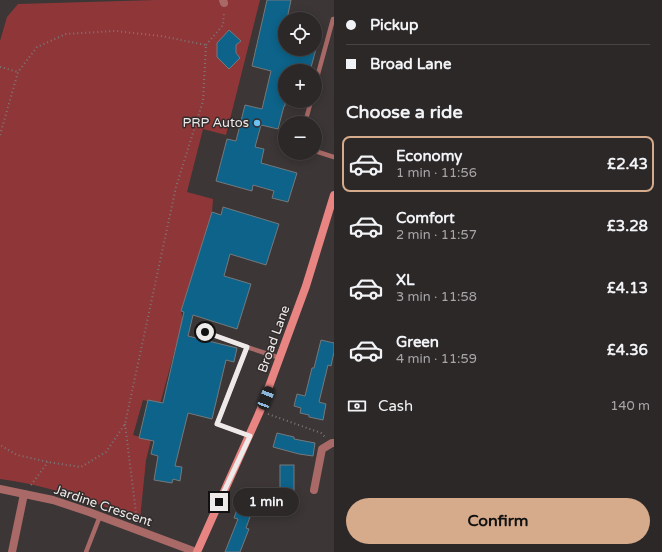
<!DOCTYPE html>
<html lang="en">
<head>
<meta charset="utf-8">
<style>
	:root { --surface:#2d2828; --page:#393434; --text:#f1f3f6; --muted:#a7a6a8; --line:#484445; --accent:#d6ab8b }
	body { margin:0; font-family:"Varela Round",sans-serif; background:var(--page); color:var(--text); height:100vh; display:flex; flex-direction:column; font-size:15px; white-space:nowrap }
	* { box-sizing:border-box; margin:0 }
	p { font-size:13px; color:var(--muted) }
	.icon { flex:none; width:22px; height:22px; fill:none; stroke:currentColor; stroke-width:2; stroke-linecap:round; stroke-linejoin:round }
	.map { position:relative; flex:1; overflow:hidden }
	.sheet { display:flex; flex-direction:column; background:var(--surface); width:328px }
	.sheet>* { flex:none }
	.guide { display:grid; align-content:center; height:88px; padding:0 12px; background:var(--surface) }
	.fabs { position:absolute; left:278px; top:12px; display:grid; gap:8px }
	.fabs a { display:grid; place-items:center; width:44px; height:44px; border-radius:50%; background:var(--surface); box-shadow:0 2px 10px #0003,0 0 0 1px var(--line); font-size:20px }
	.end { position:absolute; width:18px; height:18px; margin:-9px; border:5px solid #eeeaea; background:#111; box-shadow:0 0 0 2px #111 }
	.from { border-radius:50% }
	.bubble { position:absolute; height:28px; border-radius:14px; background:var(--surface); box-shadow:0 2px 10px #0003,0 0 0 1px var(--line); font-size:13px; font-weight:700; line-height:28px; text-align:center }
	.car { position:absolute; width:12px; height:24px; margin:-12px -6px; border-radius:5px; box-shadow:0 0 3px 1px #0007; background:linear-gradient(#222 24%,#8ab4d8 0 40%,#222 0 76%,#8ab4d8 0 86%,#222 0) }
	.guide b { display:flex; align-items:center; gap:14px; height:38px; font-size:15px }
	.guide b+b { border-top:1px solid var(--line) }
	.guide i { width:10px; height:10px; background:var(--text) }
	ul { padding:0; list-style:none }
	li { display:flex; align-items:center; gap:12px; height:56px; margin:0 8px 6px; padding:0 4px; border:2px solid transparent; border-radius:8px }
	li div { flex:1 }
	li b { display:block; font-size:15px }
	li em { font-style:normal; font-weight:700 }
	li.active { border-color:var(--accent) }
	li>.icon { width:36px; height:36px; stroke-width:1.5 }
	h2 { padding:0 12px; font-size:18px; line-height:48px }
	.pay { display:flex; align-items:center; gap:10px; height:44px; padding:0 12px; font-size:15px }
	.pay p { margin-inline-start:auto }
	.action { display:flex; gap:8px; margin-top:auto; padding:8px 12px }
	.action a { flex:1; height:46px; border-radius:24px; background:var(--accent); color:#111; font-size:16px; font-weight:700; line-height:46px; text-align:center }
	main { display:flex; flex:1; min-height:0 }
	.map>svg:first-child { display:block }
</style>
</head>
<body>
<main>
<div class="map">
<svg width="334" height="552" viewBox="0 0 334 552">
	<rect width="100%" height="100%" fill="#3c3636"/>
	<path fill="#8f3738" d="M 156,0 L 260,0 L 226,135 L 203,129 L 187,192 L 213,199 L 212,212 L 181,311 L 183,320 L 160,404 L 143,400 L 133,435 L 151,440 L 146,460 L 140,519 C 94,503 49,485 0,479 L 0,41 L 7,17 L 18,4 Z"/>
	<g fill="#0d638a" stroke="#74797c">
		<polygon points="267,0 291,0 287,19 285,19 285,49 316,49 310,71 285,71 285,106 284,106 278,129 261,125 255,147 264,149 261,163 297,173 288,202 272,198 274,191 253,185 252,191 216,181 227,139 236,141 245,105 262,109 271,71 252,66"/>
		<polygon points="229,30 241,41 236,45 236,53 240,58 229,69 217,57 217,43"/>
		<polygon points="223,207 279,224 266,265 230,254 224,276 251,284 237,329 193,315 188,336 237,348 234,362 226,360 212,419 188,413 175,466 182,467 180,481 173,479 172,483 154,480 158,456 151,454 154,441 139,438 148,400 163,403 184,312 181,311 212,212 221,215"/>
		<polygon points="321,340 334,343 334,352 331,366 328,365 319,402 326,404 323,420 309,417 309,415 300,413 301,408 294,406 297,394 305,396 312,368 314,368"/>
		<polygon points="277,433 294,437 294,439 315,443 313,456 299,454 273,447"/>
		<rect x="280" y="465" width="14" height="48"/>
		<polygon points="241,498 255,503 246,528 249,529 240,552 225,552 238,519 234,518"/>
	</g>
	<g fill="none" stroke-linecap="round" stroke-linejoin="round">
		<g stroke="#7c7777" stroke-width="2" stroke-dasharray="1 3" stroke-linecap="butt">
			<polyline points="206,45 223,25 224,12"/>
			<polyline points="0,67 18,72"/>
			<polyline points="0,135 18,72 37,47 66,34 115,31 161,36 206,45 203,101 176,187 125,424 106,452 81,467 48,462 17,455 0,445"/>
			<polyline points="268,414 321,433 325,437"/>
			<polyline points="125,424 137,521"/>
			<polyline points="31,485 48,462"/>
		</g>
		<g stroke="#a96a67" stroke-width="4.5">
			<polyline points="315,85 333,19"/>
			<polyline points="305,123 311,101"/>
			<polyline points="315,151 334,157"/>
			<polyline points="205,332 247,347 217,424 250,436"/>
			<polyline points="247,347 280,358"/>
			<polyline points="86,552 100,516"/>
		</g>
		<g stroke="#a96a67" stroke-width="8">
			<polyline points="223,0 224,3"/>
			<polyline points="0,489 53,500 89,512 196,552"/>
			<polyline points="314,490 322,449 332,443 334,443"/>
			<polyline points="12,552 24,494"/>
		</g>
		<polyline stroke="#e88481" stroke-width="8" points="197,552 260,411 306,286 334,195"/>
	</g>
	<g fill="none" stroke-linecap="round" stroke-linejoin="round">
		<polyline stroke="#eeeaea" stroke-width="5" points="205,332 247,347 217,424 250,436 219,502"/>
	</g>
	<circle fill="#6dc2f3" stroke="#322c2c" stroke-width="1.5" cx="257" cy="123" r="4"/>
	<g text-anchor="middle" dominant-baseline="central" stroke-width="3" stroke-linejoin="round" paint-order="stroke">
		<g font-size="13" fill="#eeeaea" stroke="#322c2c" text-anchor="end">
			<text x="249" y="123">PRP Autos</text>
		</g>
		<g font-size="13" fill="#eeeaea" stroke="#322c2c">
			<text transform="translate(274 339) rotate(-70)">Broad Lane</text>
			<text transform="translate(103 506) rotate(19)">Jardine Crescent</text>
		</g>
	</g>
</svg>
<div class="fabs">
<a><svg class="icon" aria-label="locate" viewBox="0 0 24 24"><circle cx="12" cy="12" r="6"/><path d="M12 2v4M12 18v4M2 12h4M18 12h4"/></svg></a>
<a>+</a>
<a>−</a>
</div>
<i class="end from" style="left:205px;top:332px"></i>
<i class="end" style="left:219px;top:502px"></i>
<div class="bubble" style="left:233px;top:488px;width:66px">1 min</div>
<i class="car" style="left:266px;top:398px;rotate:21deg"></i>
</div>
<section class="sheet">
<div class="guide">
<b><i class="from"></i>Pickup</b>
<b><i></i>Broad Lane</b>
</div>
<h2>Choose a ride</h2>
<ul>
<li class="active"><svg class="icon" aria-label="car" viewBox="0 0 24 24"><path d="M5 17H2v-5l4-1 3-4h7l3 4 3 1v5h-3M9 17h6M6 11h13"/><circle cx="7" cy="17" r="2"/><circle cx="17" cy="17" r="2"/></svg><div><b>Economy</b><p>1 min · 11:56</p></div><em>£2.43</em></li>
<li><svg class="icon" aria-label="car" viewBox="0 0 24 24"><path d="M5 17H2v-5l4-1 3-4h7l3 4 3 1v5h-3M9 17h6M6 11h13"/><circle cx="7" cy="17" r="2"/><circle cx="17" cy="17" r="2"/></svg><div><b>Comfort</b><p>2 min · 11:57</p></div><em>£3.28</em></li>
<li><svg class="icon" aria-label="car" viewBox="0 0 24 24"><path d="M5 17H2v-5l4-1 3-4h7l3 4 3 1v5h-3M9 17h6M6 11h13"/><circle cx="7" cy="17" r="2"/><circle cx="17" cy="17" r="2"/></svg><div><b>XL</b><p>3 min · 11:58</p></div><em>£4.13</em></li>
<li><svg class="icon" aria-label="car" viewBox="0 0 24 24"><path d="M5 17H2v-5l4-1 3-4h7l3 4 3 1v5h-3M9 17h6M6 11h13"/><circle cx="7" cy="17" r="2"/><circle cx="17" cy="17" r="2"/></svg><div><b>Green</b><p>4 min · 11:59</p></div><em>£4.36</em></li>
</ul>
<div class="pay"><svg class="icon" aria-label="cash" viewBox="0 0 24 24"><path d="M3 7h18v10H3z"/><circle cx="12" cy="12" r="2"/></svg>Cash<p>140 m</p></div>
<div class="action"><a>Confirm</a></div>
</section>
</main>
</body>
</html>
